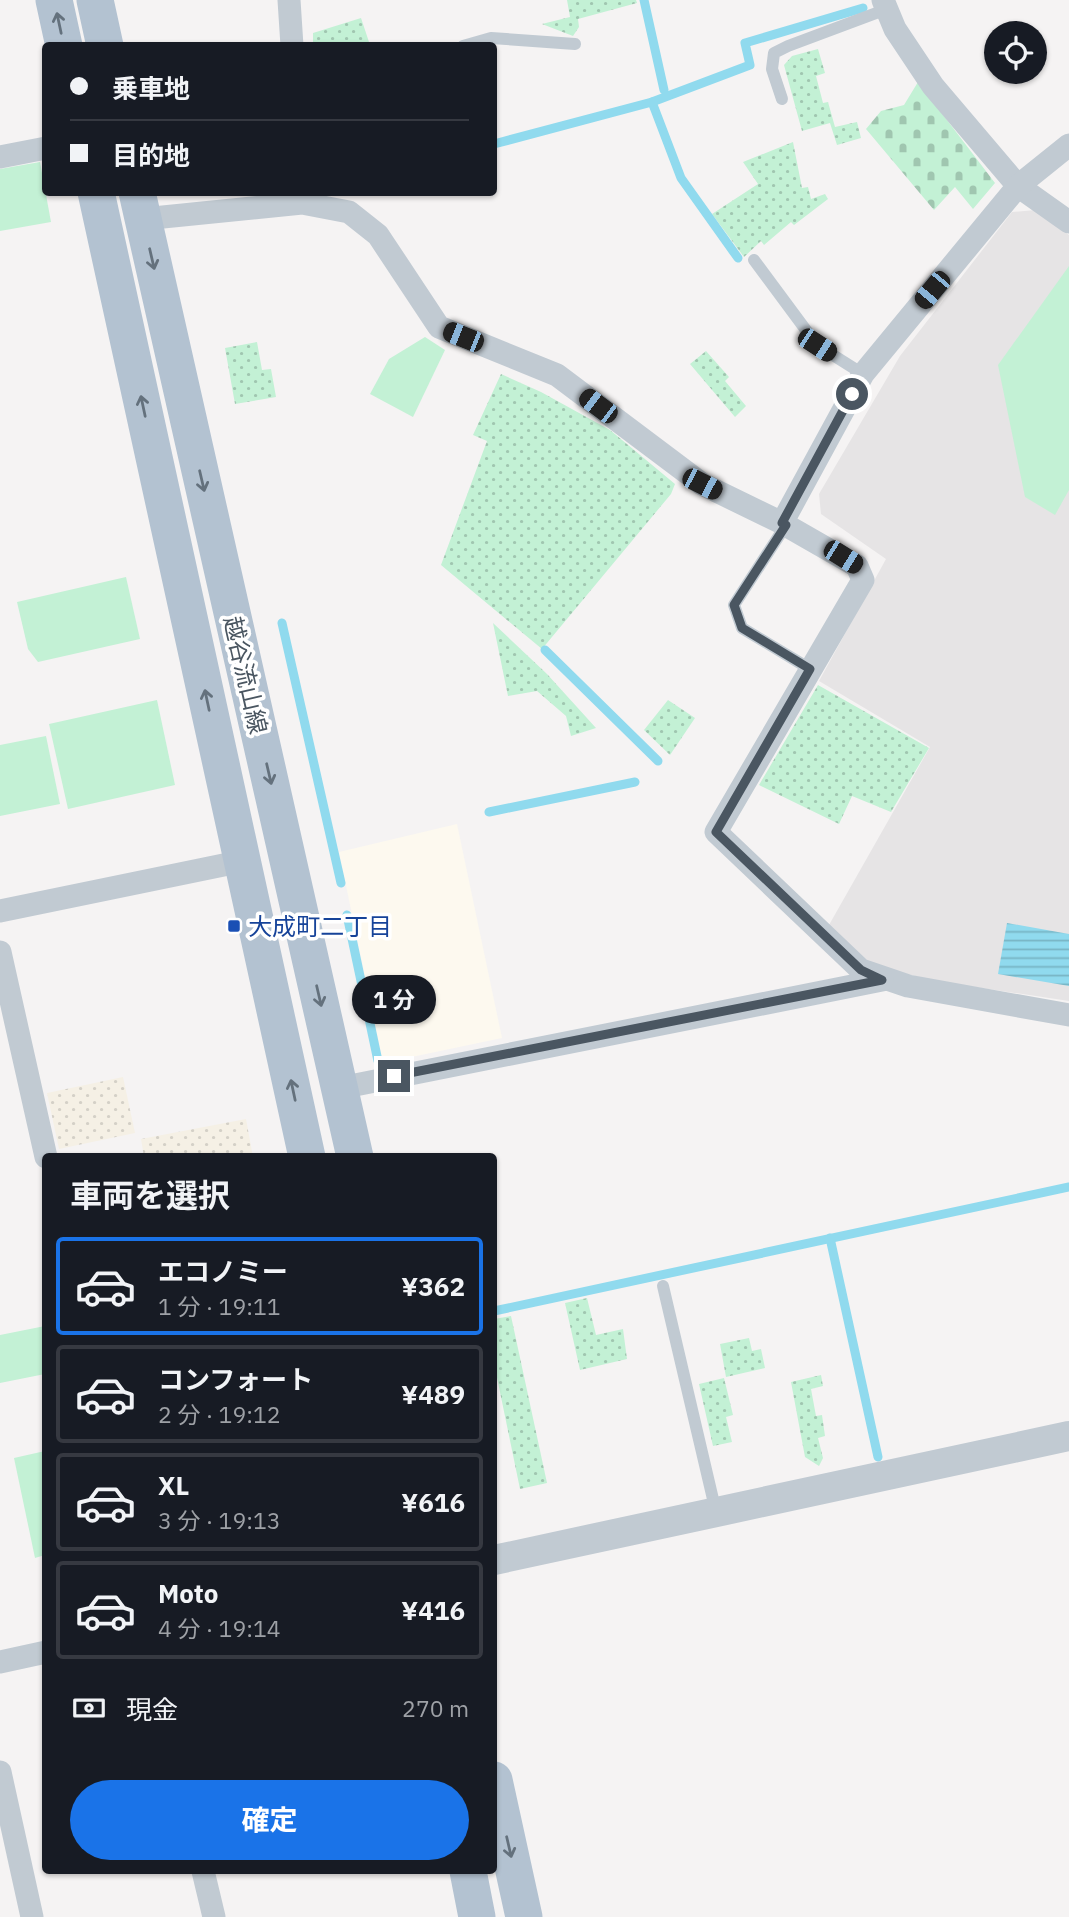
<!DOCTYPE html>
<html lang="ja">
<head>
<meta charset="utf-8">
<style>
	:root { --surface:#171b24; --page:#242831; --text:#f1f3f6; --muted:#9ea1a6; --line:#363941; --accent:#1a73e8 }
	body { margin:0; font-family:"IBM Plex Sans","Noto Sans JP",sans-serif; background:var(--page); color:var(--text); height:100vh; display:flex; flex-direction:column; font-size:26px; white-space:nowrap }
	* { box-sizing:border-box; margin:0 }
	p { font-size:23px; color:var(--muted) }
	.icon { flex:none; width:38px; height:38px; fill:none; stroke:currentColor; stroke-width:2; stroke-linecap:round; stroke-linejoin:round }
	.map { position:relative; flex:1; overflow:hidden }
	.panel { position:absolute; left:42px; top:1153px; width:455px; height:721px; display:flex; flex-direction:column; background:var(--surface); border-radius:7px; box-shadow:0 2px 5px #0004 }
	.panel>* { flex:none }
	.guide { position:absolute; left:42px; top:42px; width:455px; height:154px; border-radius:7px; box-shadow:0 2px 5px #0004; display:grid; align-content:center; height:154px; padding:0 28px; background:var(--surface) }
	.buttons { position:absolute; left:984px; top:21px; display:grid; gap:14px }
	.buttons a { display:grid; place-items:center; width:63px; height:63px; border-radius:50%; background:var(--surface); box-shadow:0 2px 5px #0004; font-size:35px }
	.end { position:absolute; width:32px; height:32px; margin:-16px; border:9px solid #4a5661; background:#fff; box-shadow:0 0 0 4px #fff }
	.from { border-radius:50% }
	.bubble { position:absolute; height:49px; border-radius:24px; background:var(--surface); box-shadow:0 2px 5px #0004; font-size:23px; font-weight:700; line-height:49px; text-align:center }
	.car { position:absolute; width:21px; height:42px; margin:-21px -10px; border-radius:9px; box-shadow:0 0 5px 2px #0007; background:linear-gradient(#222 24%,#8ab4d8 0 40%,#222 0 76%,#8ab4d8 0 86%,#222 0) }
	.guide b { display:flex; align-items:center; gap:24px; height:66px; font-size:26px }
	.guide b+b { border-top:2px solid var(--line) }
	.guide i { width:18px; height:18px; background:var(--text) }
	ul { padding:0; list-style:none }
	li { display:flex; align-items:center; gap:21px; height:98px; margin:0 14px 10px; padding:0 14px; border:4px solid var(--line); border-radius:7px }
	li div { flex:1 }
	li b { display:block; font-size:26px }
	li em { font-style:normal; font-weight:700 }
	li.active { border-color:var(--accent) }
	li>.icon { width:63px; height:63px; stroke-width:1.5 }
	h2 { padding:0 28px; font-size:32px; line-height:84px }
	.pay { display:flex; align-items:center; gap:18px; height:77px; padding:0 28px; font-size:26px }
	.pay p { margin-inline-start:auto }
	.button { display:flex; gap:14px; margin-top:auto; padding:14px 28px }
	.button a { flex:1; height:80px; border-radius:42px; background:var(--accent); color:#fff; font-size:28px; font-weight:700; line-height:80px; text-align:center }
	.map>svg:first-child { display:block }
</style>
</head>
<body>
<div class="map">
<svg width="1069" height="1917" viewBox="0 0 1069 1917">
	<defs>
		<pattern id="sand-dots" width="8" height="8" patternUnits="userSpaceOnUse" patternTransform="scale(1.75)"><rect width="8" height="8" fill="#f5f0e5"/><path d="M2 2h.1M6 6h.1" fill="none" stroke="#d4d0c7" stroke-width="1.8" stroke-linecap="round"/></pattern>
		<pattern id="cemetery-stones" width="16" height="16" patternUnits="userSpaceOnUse" patternTransform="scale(1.75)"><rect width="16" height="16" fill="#c3f1d5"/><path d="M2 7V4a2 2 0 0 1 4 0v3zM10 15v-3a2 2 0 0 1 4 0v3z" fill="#a0c6b0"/></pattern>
		<pattern id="garden-dots" width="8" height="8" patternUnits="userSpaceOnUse" patternTransform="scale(1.75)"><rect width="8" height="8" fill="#c3f1d5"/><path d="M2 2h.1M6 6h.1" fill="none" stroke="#a0c6b0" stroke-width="1.8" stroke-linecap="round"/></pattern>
		<pattern id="water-rules" width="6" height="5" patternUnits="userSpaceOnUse" patternTransform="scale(1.75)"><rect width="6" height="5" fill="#90daee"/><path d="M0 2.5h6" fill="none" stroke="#78b4c4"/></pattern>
	</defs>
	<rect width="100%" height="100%" fill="#f5f3f3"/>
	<polygon fill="#fdf9ef" points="457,824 502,1038 383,1063 339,852"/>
	<polygon fill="#e6e4e5" points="1036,210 1069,235 1069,1001 935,981 872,965 829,925 930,747 819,681 886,559 821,514 819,494 900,356 1012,212"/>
	<g fill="#c3f1d5">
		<polygon points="40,162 51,222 0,231 0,169"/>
		<polygon points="1069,266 1069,490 1055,515 1025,497 998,365"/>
		<polygon points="425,337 445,350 413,417 370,394 389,359"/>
		<polygon points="126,577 140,639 38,662 28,649 17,602"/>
		<polygon points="157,700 175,785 68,809 49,724"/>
		<polygon points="46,736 60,804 0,816 0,745"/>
		<polygon points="45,1326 45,1374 0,1383 0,1335"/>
		<polygon points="45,1451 45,1555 35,1558 14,1458"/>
	</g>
	<g fill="url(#sand-dots)">
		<polygon points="123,1077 135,1133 59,1149 47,1093"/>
		<polygon points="246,1119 253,1157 144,1157 141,1139"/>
	</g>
	<polygon fill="url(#cemetery-stones)" points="918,82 995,183 973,209 955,187 934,210 866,129 881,111 904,105"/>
	<g fill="url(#garden-dots)">
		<polygon points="567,0 636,0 637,3 578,19 579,27 573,36 542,24 570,17"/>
		<polygon points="361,18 370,45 313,45 313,33"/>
		<polygon points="818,49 825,73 816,76 823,103 828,102 835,127 857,122 861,138 837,145 830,123 802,131 784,65 792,56"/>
		<polygon points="793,142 802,188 808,187 811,199 825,194 828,199 794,225 791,222 764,245 761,241 744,257 712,214 758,184 743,162"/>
		<polygon points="257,342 262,370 271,369 276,397 235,404 225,348"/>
		<polygon points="706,351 729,377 725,381 746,406 735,417 690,364"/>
		<polygon points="501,374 541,392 610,430 675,484 671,494 542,649 441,565 487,441 473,435"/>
		<polygon points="493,623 547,674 596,728 571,736 566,716 537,691 508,696"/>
		<polygon points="818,685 929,748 891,812 852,796 839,824 759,785"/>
		<polygon points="668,700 695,718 670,755 644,730"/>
		<polygon points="587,1298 596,1335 623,1329 627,1359 580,1370 565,1303"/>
		<polygon points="511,1316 547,1483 520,1489 494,1363 494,1319"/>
		<polygon points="749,1338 752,1351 761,1349 765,1368 726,1377 720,1344"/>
		<polygon points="821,1375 823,1386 811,1389 816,1416 822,1415 825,1436 818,1438 823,1458 819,1466 805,1457 791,1382"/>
		<polygon points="724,1378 733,1415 726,1417 732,1442 713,1446 699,1384"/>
	</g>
	<polygon fill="url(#water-rules)" points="1007,923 1069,934 1069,986 998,974"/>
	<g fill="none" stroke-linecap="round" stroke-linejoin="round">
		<g stroke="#90daee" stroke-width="9">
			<polyline points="644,0 664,90"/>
			<polyline points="652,102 681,178 738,258"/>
			<polyline points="494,144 652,102 750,65 745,43 863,8"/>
			<polyline points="282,623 341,883"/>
			<polyline points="545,650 658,761"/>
			<polyline points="489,812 635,782"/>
			<polyline points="347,915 378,1061"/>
			<polyline points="830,1238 878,1457"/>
			<polyline points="494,1311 1069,1187"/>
		</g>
		<g stroke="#c1cad2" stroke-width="12">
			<polyline points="463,46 491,38 575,44"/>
			<polyline points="782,99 772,69 774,53 788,46 887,9"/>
			<polyline points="754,260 817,345 863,374"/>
			<polyline points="786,525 734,605 742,628 810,669"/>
			<polyline points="663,1286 716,1512"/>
		</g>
		<g stroke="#c1cad2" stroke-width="23">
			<polyline points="289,0 292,46"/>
			<polyline points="883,0 895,29 933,86 1018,186 1069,222"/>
			<polyline points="1069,145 1018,186 863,374 782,523 857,566 863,580 716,832 861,970 908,986 1069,1015"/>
			<polyline points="0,157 46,148"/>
			<polyline points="143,219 302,203 349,212 378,235 439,327 557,375 702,484 782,523"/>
			<polyline points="0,911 243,861"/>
			<polyline points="0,952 46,1157"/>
			<polyline points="340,1088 882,980"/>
			<polyline points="0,1662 46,1652"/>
			<polyline points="0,1772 32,1917"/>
			<polyline points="203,1871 214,1917"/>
		</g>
		<polyline stroke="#c1cad2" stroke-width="30" points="494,1560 1069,1436"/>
		<g stroke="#b3c2d1" stroke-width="37">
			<polyline points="54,0 64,46"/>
			<polyline points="95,0 105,46"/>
			<polyline points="96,192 307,1157"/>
			<polyline points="137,192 355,1157"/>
			<polyline points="494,1780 524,1917"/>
			<polyline points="468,1871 477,1917"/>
		</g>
	</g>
	<defs><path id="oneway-shaft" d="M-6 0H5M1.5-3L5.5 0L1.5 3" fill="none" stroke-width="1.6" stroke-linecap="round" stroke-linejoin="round" transform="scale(1.75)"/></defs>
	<g stroke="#64717d">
		<use href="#oneway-shaft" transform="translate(59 23) rotate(-102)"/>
		<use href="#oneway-shaft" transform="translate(152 259) rotate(77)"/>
		<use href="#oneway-shaft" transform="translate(143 406) rotate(-102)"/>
		<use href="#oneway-shaft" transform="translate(202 481) rotate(77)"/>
		<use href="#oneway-shaft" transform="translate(207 700) rotate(-102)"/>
		<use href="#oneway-shaft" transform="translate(269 774) rotate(77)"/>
		<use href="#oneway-shaft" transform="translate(319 996) rotate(77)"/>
		<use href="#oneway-shaft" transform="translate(293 1090) rotate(-102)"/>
		<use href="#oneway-shaft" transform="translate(509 1847) rotate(77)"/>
	</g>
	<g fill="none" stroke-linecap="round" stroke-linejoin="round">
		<polyline stroke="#4a5661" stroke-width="9" points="394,1076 882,980 861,970 716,832 810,669 742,628 734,605 786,525 782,523 852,394"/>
	</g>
	<rect fill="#1a4fb4" stroke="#fff" stroke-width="2.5" x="227" y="919" width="14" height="14" rx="3.5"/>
	<g text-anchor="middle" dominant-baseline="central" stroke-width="7" stroke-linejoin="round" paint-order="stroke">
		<g font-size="24" fill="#4a5661" stroke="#fff">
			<text transform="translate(246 675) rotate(77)">越谷流山線</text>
		</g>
		<g font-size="24" fill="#164399" stroke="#fff" text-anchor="start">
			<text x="248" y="926">大成町二丁目</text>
		</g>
	</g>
</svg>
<div class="buttons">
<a><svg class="icon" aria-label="locate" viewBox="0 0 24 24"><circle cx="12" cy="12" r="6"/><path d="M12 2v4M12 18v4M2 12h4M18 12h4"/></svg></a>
</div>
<i class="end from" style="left:852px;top:394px"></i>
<i class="end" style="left:394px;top:1076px"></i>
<div class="bubble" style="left:352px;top:975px;width:84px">1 分</div>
<i class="car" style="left:932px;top:290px;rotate:220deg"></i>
<i class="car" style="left:463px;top:337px;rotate:292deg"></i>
<i class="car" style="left:817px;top:345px;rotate:123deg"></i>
<i class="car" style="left:598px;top:406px;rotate:307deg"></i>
<i class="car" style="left:702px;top:484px;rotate:117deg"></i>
<i class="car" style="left:843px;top:557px;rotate:122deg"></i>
<div class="guide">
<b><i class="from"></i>乗車地</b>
<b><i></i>目的地</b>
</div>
<section class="panel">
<h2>車両を選択</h2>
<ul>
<li class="active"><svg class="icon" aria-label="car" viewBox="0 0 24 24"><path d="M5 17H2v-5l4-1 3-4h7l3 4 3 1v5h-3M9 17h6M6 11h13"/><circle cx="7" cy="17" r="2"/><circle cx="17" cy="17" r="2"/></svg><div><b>エコノミー</b><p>1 分 · 19:11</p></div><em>¥362</em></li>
<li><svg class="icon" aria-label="car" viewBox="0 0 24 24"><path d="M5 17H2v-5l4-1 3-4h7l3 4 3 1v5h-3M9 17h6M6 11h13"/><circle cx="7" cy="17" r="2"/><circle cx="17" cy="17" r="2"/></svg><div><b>コンフォート</b><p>2 分 · 19:12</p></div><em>¥489</em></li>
<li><svg class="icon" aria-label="car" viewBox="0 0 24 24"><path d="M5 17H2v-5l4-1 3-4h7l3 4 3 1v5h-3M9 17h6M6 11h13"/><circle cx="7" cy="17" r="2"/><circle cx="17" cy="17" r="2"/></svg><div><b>XL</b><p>3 分 · 19:13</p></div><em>¥616</em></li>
<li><svg class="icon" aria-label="car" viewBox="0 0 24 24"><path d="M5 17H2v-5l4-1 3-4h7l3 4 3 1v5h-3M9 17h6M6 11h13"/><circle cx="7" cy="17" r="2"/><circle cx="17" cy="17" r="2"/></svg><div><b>Moto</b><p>4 分 · 19:14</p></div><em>¥416</em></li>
</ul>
<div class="pay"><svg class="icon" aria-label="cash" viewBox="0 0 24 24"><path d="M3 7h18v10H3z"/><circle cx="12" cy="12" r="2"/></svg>現金<p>270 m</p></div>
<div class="button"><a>確定</a></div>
</section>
</div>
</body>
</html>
